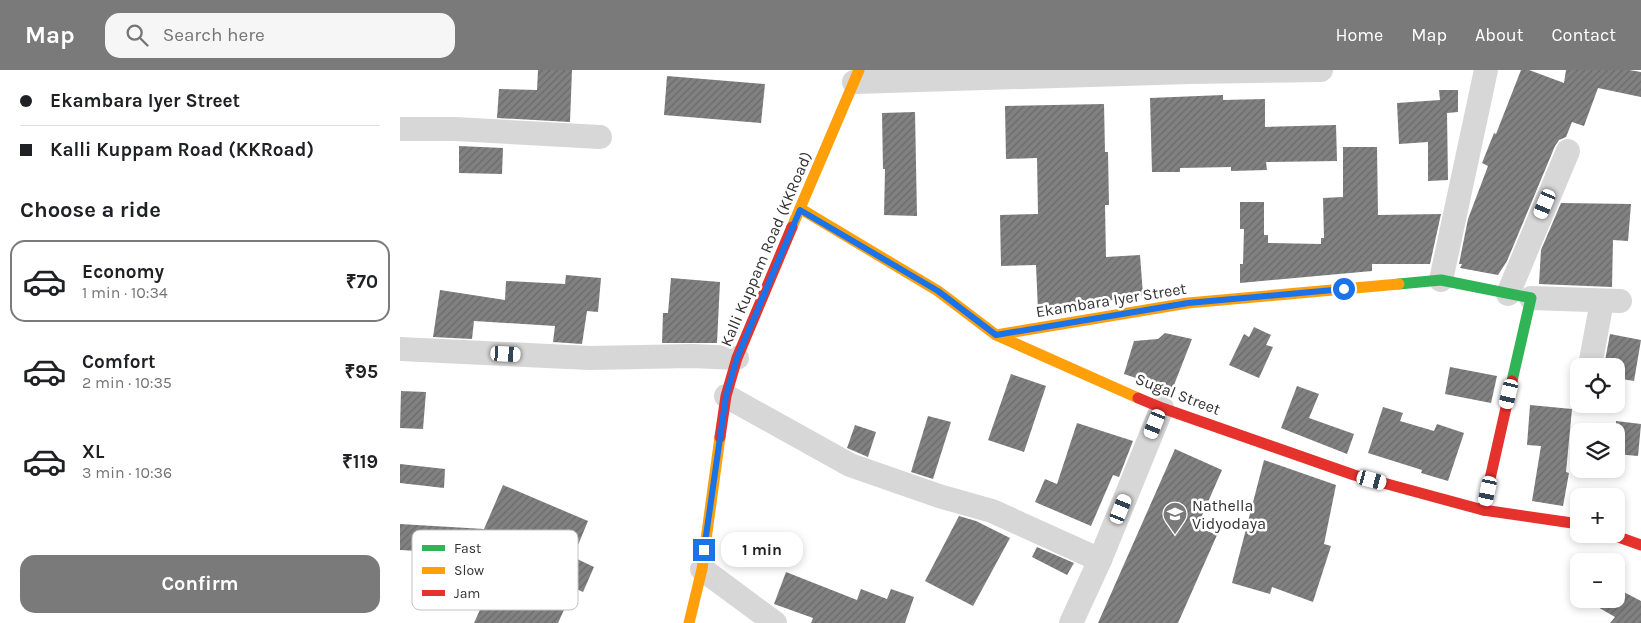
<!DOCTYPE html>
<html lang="en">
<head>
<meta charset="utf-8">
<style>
	:root { --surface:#fff; --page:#f6f6f6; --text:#202124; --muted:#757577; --line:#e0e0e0; --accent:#7a7a7a }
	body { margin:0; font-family:Karla,sans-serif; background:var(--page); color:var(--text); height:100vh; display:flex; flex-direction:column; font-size:19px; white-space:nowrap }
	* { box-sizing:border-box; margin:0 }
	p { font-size:16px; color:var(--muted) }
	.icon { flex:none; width:28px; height:28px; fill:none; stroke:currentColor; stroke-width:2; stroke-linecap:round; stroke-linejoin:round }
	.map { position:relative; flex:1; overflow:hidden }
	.side { display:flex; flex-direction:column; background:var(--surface); width:400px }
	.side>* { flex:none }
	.hud { display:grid; align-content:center; height:110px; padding:0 20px; background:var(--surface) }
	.fabs { position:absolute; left:1170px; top:288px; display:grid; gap:10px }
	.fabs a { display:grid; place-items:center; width:55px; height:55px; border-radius:10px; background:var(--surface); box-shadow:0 2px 8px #0003; font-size:25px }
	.end { position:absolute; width:22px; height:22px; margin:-11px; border:6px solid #1a73e8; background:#fff; box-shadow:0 0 0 2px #fff }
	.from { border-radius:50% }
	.bubble { position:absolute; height:35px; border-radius:15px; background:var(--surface); box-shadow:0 2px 8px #0003; font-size:16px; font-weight:700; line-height:35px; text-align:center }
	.car { position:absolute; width:15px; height:30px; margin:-15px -8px; border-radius:6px; box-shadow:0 0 4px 1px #0007; background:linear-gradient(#fff 24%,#345 0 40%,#fff 0 76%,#345 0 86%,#fff 0) }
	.hud b { display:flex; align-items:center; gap:18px; height:48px; font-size:19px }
	.hud b+b { border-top:1px solid var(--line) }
	.hud i { width:12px; height:12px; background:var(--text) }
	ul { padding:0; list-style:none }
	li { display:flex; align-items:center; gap:15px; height:82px; margin:0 10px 8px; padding:0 10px; border:2px solid transparent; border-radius:15px }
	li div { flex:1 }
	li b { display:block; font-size:19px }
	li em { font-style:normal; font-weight:700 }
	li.selected { border-color:var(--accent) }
	li>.icon { width:45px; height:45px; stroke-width:1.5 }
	h2 { padding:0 20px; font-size:22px; line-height:60px }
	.primary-button { display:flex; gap:10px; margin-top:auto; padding:10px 20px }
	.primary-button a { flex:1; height:58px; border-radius:15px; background:var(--accent); color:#fff; font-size:20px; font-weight:700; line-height:58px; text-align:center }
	header { display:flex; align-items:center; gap:30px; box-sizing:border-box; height:70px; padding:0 25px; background:var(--accent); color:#fff }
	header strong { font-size:24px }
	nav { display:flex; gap:28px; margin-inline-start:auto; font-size:18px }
	.search { width:350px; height:45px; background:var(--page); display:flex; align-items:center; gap:12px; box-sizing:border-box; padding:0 18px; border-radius:15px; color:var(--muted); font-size:19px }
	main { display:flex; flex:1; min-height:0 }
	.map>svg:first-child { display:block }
</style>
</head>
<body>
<header>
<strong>Map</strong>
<div class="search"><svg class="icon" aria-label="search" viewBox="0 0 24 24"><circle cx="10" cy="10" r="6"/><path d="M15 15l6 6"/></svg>Search here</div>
<nav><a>Home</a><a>Map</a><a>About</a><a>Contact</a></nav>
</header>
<main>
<section class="side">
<div class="hud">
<b><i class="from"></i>Ekambara Iyer Street</b>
<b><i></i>Kalli Kuppam Road (KKRoad)</b>
</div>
<h2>Choose a ride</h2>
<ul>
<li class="selected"><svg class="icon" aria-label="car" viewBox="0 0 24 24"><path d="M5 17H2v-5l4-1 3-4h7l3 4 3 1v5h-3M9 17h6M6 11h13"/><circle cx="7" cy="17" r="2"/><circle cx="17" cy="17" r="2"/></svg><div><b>Economy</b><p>1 min · 10:34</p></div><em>₹70</em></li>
<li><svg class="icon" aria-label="car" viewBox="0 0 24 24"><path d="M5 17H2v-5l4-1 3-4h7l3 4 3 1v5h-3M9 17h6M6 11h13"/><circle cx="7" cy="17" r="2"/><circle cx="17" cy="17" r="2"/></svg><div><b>Comfort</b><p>2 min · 10:35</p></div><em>₹95</em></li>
<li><svg class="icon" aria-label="car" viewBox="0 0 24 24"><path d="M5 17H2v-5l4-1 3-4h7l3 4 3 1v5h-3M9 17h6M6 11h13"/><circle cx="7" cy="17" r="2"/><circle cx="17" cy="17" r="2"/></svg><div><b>XL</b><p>3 min · 10:36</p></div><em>₹119</em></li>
</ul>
<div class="primary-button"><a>Confirm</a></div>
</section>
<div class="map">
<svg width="1241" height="553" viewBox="0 0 1241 553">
	<defs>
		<pattern id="building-hatch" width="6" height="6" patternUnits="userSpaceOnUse" patternTransform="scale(1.25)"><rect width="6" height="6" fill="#818181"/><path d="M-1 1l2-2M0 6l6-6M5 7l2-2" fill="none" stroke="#6a6a6a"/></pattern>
	</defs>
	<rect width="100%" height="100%" fill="#fff"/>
	<g fill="url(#building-hatch)">
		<polygon points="138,0 172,0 170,52 97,48 99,19 137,20"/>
		<polygon points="1121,0 1129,0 1164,13 1166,0 1229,0 1241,2 1241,27 1198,18 1184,56 1172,52 1166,67 1159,70 1155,76 1107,191 1098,205 1060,198 1062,194 1059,194 1068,149 1088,96 1082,93 1094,63 1096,64"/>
		<polygon points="267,6 365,14 361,53 264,45"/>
		<polygon points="1039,20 1058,20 1058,42 1047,43 1048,110 1028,111 1028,72 999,74 997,33 1040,30"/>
		<polygon points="823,25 823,30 865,29 865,57 936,55 937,91 866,92 867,100 831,101 831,97 780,98 780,102 752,102 750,28"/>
		<polygon points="704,34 705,82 708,82 709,135 705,135 706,187 740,185 743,225 689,234 671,234 672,237 649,240 638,241 636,195 601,196 600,145 638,144 637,88 606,89 605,36"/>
		<polygon points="515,42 517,146 484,145 485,99 483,99 482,43"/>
		<polygon points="59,76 103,78 102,104 59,103"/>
		<polygon points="943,77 977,77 978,145 1041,144 1030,194 972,194 972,201 840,213 840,194 843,194 844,159 840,159 840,132 864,132 864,165 868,165 868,173 921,174 921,168 924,168 923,128 943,127"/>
		<polygon points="1161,133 1231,134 1228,171 1213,170 1212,217 1139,214 1141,180"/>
		<polygon points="166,205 201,208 198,242 187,241 182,274 153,272 155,256 74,251 72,269 33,267 40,220 105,230 106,211 165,214"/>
		<polygon points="271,208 320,212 317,273 262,273 263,243 268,243"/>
		<polygon points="854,257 871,265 866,275 873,277 859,308 829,295 844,264 849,267"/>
		<polygon points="765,263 792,269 772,320 724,304 734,271 758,269"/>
		<polygon points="1210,264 1241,270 1234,311 1216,308 1216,296 1204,296"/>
		<polygon points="1050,297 1097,306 1091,333 1045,324"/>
		<polygon points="611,304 646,316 624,382 588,370"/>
		<polygon points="897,316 919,324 909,348 954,364 947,384 881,358"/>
		<polygon points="1,321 26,322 23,359 0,358"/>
		<polygon points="1130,335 1172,339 1166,402 1169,403 1163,436 1132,431 1141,376 1127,375"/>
		<polygon points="983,337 1003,343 1000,351 1034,361 1037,354 1064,363 1048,411 1021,403 1022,400 968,383"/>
		<polygon points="528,346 551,352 533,409 511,402"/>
		<polygon points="1216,351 1241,354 1238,386 1216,384"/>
		<polygon points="677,353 733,371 719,407 713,405 691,456 635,432 645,409 657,414"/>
		<polygon points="455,355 476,362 468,387 447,378"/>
		<polygon points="775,379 822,400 797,457 817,465 778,553 698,553"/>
		<polygon points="864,390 936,415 924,474 931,476 913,532 872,517 870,524 832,513"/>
		<polygon points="0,394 45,399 44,418 0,413"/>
		<polygon points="103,415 188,451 173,487 194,497 183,522 174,518 158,553 74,553 102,491 18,486 18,481 0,480 0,454 84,459"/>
		<polygon points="559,446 576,451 610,468 573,536 525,511"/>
		<polygon points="637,477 674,493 667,505 632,487"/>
		<polygon points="386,502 457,530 461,519 487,529 491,519 514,527 505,553 411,553 413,548 374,534"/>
		<polygon points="1216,518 1241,531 1241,553 1210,553 1215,547 1184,529 1216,529"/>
	</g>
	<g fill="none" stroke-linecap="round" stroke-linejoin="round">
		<g stroke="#d7d7d7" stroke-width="24">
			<polyline points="454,12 790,2 921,0"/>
			<polyline points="0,59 55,59 200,67"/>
			<polyline points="1041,210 1086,0"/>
			<polyline points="1108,224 1168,81"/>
			<polyline points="1131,228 1220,231"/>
			<polyline points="0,279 190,288 292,286 337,288"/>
			<polyline points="1190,296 1202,231"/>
			<polyline points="326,326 450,395 539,426 592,441 700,490"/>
			<polyline points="302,499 375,553"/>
			<polyline points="671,553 700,490 762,338"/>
		</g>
		<polyline stroke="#30b455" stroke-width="11" points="999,214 1041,210 1131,228 1112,311"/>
		<g stroke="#ff9f0a" stroke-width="11">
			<polyline points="401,139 538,221 596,265 738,328"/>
			<polyline points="392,157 459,0"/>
			<polyline points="596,265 788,233 999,214"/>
			<polyline points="289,553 302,499 320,367"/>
		</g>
		<g stroke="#e5322d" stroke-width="11">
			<polyline points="738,328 762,338 954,405 1083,440 1179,454"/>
			<polyline points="320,367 326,326 337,288 392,157"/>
			<polyline points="1083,440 1112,311"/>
			<polyline points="1210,464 1241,475"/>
		</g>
	</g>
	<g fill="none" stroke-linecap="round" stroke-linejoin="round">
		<polyline stroke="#1a73e8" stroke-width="6" points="304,480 326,326 337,288 400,140 538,221 596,265 788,233 944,219"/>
	</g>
	<defs>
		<symbol id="school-pin" viewBox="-11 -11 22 30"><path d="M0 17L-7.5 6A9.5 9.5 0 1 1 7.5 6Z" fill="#7a7a7a" stroke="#fff"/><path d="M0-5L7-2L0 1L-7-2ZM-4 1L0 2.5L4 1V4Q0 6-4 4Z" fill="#fff"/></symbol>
	</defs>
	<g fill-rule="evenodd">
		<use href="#school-pin" x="761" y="430" width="28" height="38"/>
	</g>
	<g text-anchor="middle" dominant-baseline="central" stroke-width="5" stroke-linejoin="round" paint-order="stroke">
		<g font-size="16" fill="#333" stroke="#fff">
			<text transform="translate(366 179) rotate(-67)">Kalli Kuppam Road (KKRoad)</text>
			<text transform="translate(711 230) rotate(-9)">Ekambara Iyer Street</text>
			<text transform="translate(778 324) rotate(21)">Sugal Street</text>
		</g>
		<g font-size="16" fill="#333" stroke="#fff" text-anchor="start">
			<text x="792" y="435">Nathella<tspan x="792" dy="18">Vidyodaya</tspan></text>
		</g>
	</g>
	<rect x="12" y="460" width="166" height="80" rx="8" fill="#fff" stroke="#c2c2c2" stroke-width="1"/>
	<rect x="22" y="475" width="23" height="6" fill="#30b455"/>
	<rect x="22" y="497" width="23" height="7" fill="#ff9f0a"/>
	<rect x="22" y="520" width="23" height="6" fill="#e5322d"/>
	<g font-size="14" fill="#333">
		<text x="54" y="483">Fast</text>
		<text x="54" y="505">Slow</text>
		<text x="54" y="528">Jam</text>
	</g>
</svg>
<div class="fabs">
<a><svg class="icon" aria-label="locate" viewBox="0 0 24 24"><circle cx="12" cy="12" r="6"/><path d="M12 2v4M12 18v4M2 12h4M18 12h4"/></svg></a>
<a><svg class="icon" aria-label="layers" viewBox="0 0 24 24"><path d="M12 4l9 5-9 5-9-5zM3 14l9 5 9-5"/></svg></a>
<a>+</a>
<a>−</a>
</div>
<i class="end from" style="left:944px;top:219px"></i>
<i class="end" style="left:304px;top:480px"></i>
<div class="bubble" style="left:321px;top:462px;width:82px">1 min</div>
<i class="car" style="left:1145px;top:134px;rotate:203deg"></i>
<i class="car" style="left:106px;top:284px;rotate:93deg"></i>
<i class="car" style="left:1109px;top:324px;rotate:193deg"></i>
<i class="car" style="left:755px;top:354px;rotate:202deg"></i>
<i class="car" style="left:972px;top:410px;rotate:105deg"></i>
<i class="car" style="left:1088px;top:421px;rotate:192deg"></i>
<i class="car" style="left:721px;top:439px;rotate:22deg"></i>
</div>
</main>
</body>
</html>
